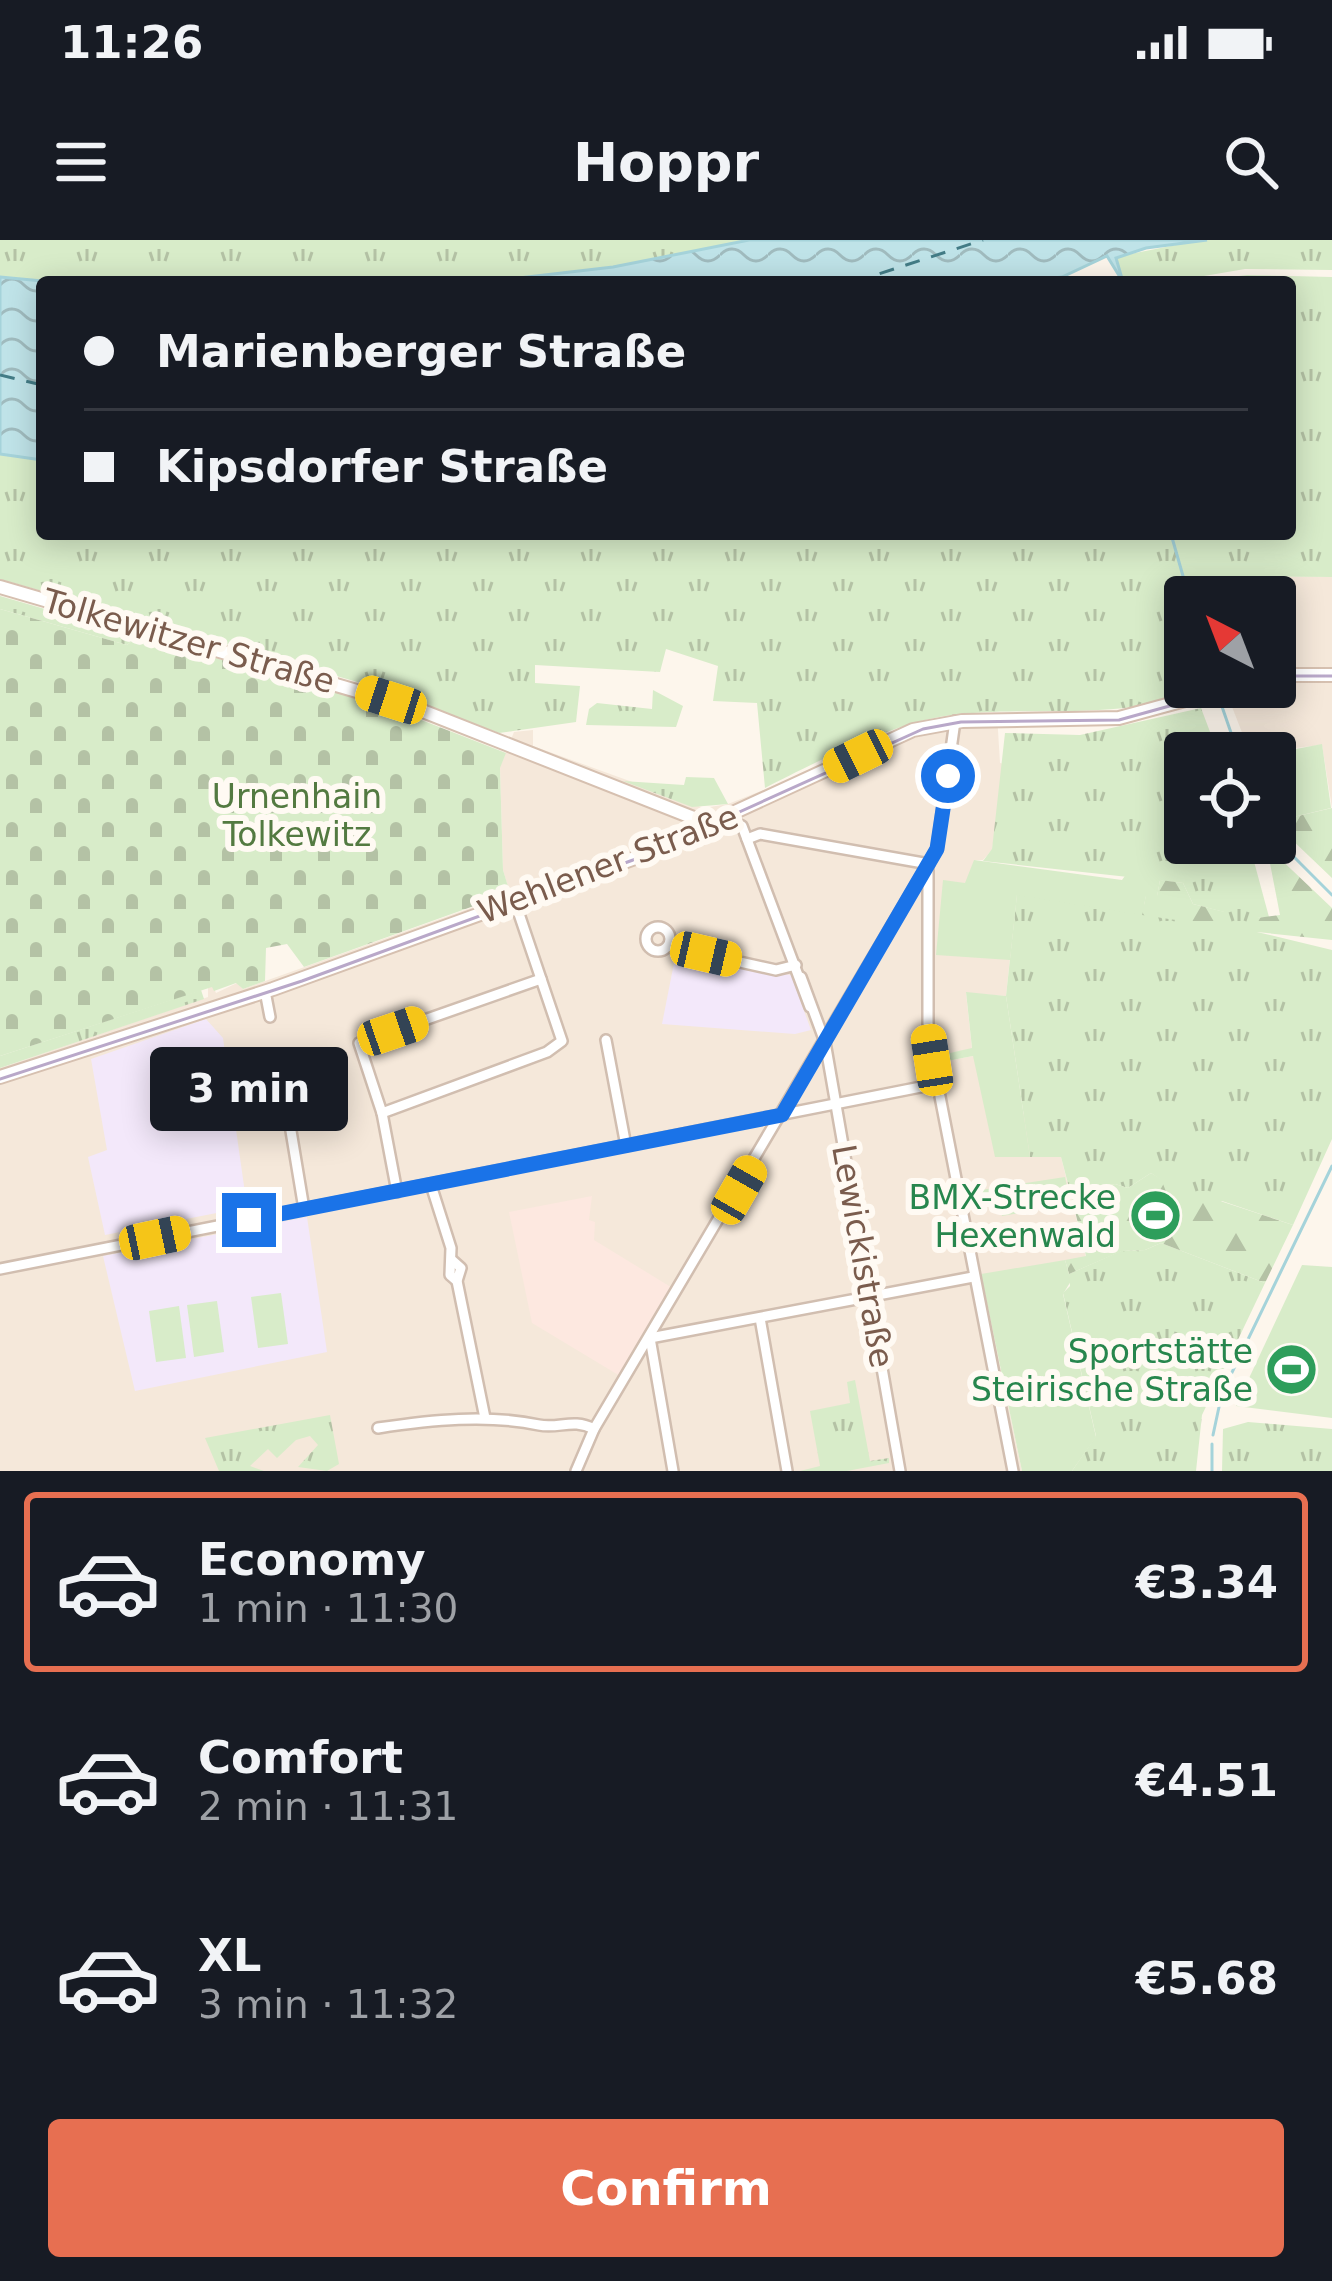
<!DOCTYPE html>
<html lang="en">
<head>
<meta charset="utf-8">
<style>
	:root { --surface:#171b24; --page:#242831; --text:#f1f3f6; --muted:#9ea1a6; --line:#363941; --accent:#e76f51 }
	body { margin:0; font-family:"DejaVu Sans",sans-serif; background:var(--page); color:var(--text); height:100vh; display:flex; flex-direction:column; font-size:45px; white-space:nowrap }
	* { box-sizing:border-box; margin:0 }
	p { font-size:39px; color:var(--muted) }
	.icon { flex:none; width:66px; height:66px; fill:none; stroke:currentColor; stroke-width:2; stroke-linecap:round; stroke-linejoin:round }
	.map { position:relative; height:1231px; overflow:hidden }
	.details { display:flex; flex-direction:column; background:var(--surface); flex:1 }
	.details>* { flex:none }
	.guide { position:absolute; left:36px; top:36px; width:1260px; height:264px; border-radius:12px; box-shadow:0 6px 30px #0003; display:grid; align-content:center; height:264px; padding:0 48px; background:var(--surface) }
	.needle { width:78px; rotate:318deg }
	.fabs { position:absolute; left:1164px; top:336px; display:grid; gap:24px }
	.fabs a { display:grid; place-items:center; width:132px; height:132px; border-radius:12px; background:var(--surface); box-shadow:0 6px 30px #0003; font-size:60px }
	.end { position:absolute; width:54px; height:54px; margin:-27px; border:15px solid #1a73e8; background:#fff; box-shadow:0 0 0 6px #fff }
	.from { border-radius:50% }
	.bubble { position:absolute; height:84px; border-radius:12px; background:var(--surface); box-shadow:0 6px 30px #0003; font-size:39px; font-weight:700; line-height:84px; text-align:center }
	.car { position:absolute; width:36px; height:72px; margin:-36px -18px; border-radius:15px; box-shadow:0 0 9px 3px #0007; background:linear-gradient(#f5c518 24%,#345 0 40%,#f5c518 0 76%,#345 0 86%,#f5c518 0) }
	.guide b { display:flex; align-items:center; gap:42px; height:114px; font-size:45px }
	.guide b+b { border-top:3px solid var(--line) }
	.guide i { width:30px; height:30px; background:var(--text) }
	ul { padding:21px 0 0; list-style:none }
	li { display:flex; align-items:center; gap:36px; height:180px; margin:0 24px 18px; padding:0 24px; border:6px solid transparent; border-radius:12px }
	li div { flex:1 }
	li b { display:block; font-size:45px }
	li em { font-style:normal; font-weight:700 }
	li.selected { border-color:var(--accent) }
	li>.icon { width:108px; height:108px; stroke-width:1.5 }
	.button { display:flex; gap:24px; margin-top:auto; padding:24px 48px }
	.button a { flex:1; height:138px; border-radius:12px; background:var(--accent); color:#fff; font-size:48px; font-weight:700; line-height:138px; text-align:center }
	.status { display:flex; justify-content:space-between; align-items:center; height:84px; padding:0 60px; background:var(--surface); direction:ltr }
	.status svg { height:33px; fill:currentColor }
	header { display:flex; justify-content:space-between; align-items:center; height:156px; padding:0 48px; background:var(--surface); font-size:54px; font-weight:700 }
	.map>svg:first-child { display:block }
</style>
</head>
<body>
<div class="status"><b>11:26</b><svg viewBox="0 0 49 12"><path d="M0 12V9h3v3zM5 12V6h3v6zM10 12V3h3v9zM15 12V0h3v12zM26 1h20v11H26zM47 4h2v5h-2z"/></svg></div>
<header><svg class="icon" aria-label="menu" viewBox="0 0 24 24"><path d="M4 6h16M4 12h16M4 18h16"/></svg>Hoppr<svg class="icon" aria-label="search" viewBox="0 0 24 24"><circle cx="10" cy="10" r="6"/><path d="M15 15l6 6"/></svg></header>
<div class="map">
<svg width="1332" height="1231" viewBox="0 0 1332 1231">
	<defs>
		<pattern id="grass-tufts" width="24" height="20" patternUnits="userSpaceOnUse" patternTransform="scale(3)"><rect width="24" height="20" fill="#d8ecc9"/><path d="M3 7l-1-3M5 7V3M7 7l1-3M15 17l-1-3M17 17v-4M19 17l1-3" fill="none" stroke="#b4c2a5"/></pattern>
		<pattern id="forest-firs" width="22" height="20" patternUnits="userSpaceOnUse" patternTransform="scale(3)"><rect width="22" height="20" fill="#d8ecc9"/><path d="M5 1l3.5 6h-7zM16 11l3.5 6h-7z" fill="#b4c2a5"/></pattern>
		<pattern id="cemetery-stones" width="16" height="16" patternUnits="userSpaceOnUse" patternTransform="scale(3)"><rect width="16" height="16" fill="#d8ecc9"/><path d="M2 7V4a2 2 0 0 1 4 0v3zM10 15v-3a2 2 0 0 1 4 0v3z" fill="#b4c2a5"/></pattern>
		<pattern id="water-waves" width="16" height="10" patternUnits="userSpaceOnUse" patternTransform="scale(3)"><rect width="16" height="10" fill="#bfe3e8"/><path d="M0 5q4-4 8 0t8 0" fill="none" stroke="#a0bbbe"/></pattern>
	</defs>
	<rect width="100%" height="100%" fill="#fdf6ec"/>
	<g fill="#f5e8da">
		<polygon points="1212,336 1332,337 1332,568 1322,505 1250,513 1227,454 1275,447 1275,357 1224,357"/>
		<polygon points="997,474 1000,523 1005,524 992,610 983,620 975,620 1017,651 1006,756 966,753 972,809 941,815 942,822 973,816 1061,917 1086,1017 981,1035 1022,1231 0,1231 0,828 208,757 208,748 213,746 216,753 237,743 243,749 510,654 503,630 500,527 514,492 533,490 533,506 704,568 728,564 791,539 901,488 945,476"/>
	</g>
	<polygon fill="#fde8e0" points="592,956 589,980 595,982 594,1000 679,1052 625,1139 532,1083 509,972"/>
	<g fill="#f3e8fa">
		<polygon points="675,718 791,735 811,790 795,794 662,784"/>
		<polygon points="206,779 223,798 247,967 105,995 88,917 107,910 91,819"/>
		<polygon points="307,977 327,1112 135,1151 103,1016"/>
	</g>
	<g fill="url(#grass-tufts)">
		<polygon points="0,0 749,0 613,27 484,42 17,40 0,37"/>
		<polygon points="1201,0 1332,0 1332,30 1245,29 1169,42 1123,42 1115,17"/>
		<path d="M 1247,35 L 1332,37 L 1332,337 L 1214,336 L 1224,357 L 1185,357 L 1185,447 L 1210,447 C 1114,485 1040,463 945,476 C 894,483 811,524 765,548 L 757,463 L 713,461 L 718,426 L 666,409 L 660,432 L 535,425 L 535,443 L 580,446 L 576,482 L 499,493 L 392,452 L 0,339 L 0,214 L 42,220 L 42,294 L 1290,294 L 1290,42 L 1190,42 Z"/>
		<polygon points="0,356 138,396 127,405 0,369"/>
		<polygon points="653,450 683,466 676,487 586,485 589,469 597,463 652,469"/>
		<polygon points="1201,468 1218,513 1185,513 1185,603 1249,603 1269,677 1257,678 1257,692 1332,710 1332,899 1293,985 1222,961 1178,992 1163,984 1146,987 1143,977 1161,940 1151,933 1128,948 1115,944 1071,955 1061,917 1030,917 1006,756 1017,654 1224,672 1193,664 1183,643 983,621 992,609 1005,493 1080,495"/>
		<polygon points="686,537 714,538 728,564 692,567 623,541 684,545"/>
		<polygon points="201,750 204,759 0,828 0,816"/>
		<polygon points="1161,1003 1265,1043 1202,1175 1196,1231 1072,1231 1096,1196 1063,1053 1070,1046 1069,1034 1121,1011 1145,1010"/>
		<polygon points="855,1140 870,1221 889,1218 889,1223 847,1231 800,1231 820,1226 810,1171 850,1163 847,1142"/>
		<polygon points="330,1175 339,1224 327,1231 298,1227 318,1205 310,1196 296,1200 277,1218 268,1209 250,1226 264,1231 219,1231 205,1198"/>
		<polygon points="1248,1182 1332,1189 1332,1231 1222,1231 1223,1189"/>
	</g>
	<g fill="url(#forest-firs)">
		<polygon points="1275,567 1281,580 1332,568 1332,638 1287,595 1272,611 1332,668 1332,700 1257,692 1257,678 1280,675 1266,603 1275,603"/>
		<polygon points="1160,640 1183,643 1193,664 1225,672 1223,687 1142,675 1146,655 1157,656"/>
		<polygon points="1151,933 1161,939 1169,959 1160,966 1152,962 1143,977 1145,987 1163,984 1178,991 1184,970 1202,955 1293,985 1265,1043 1161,1003 1145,1010 1122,1011 1069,1034 1065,1020 1086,1016 1071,955 1115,944 1128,948"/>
	</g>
	<polygon fill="url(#cemetery-stones)" points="0,369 127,405 138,396 388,467 506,513 500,528 503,630 510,653 304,727 287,704 266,708 265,741 243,749 236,743 214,751 212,747 0,816"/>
	<g fill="#d8ecc9">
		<polygon points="1322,504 1331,568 1281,580 1275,567 1275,513"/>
		<polygon points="974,620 1122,640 1127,633 1160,640 1157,657 1146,656 1142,675 1017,655 1010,720 936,715 943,640 965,643"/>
		<polygon points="966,752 1006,756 1030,917 995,917 973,816 942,822 941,815 972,808"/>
		<polygon points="1065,937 1071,964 1002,976 996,951 969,957 968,952"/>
		<polygon points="1065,1020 1071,1041 1063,1054 1096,1197 1072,1231 1022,1231 981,1034"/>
		<polygon points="1302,1025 1332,1027 1332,1178 1236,1166"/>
		<polygon points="1107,1050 1108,1115 1084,1116 1083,1050"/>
		<polygon points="281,1053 288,1104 258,1108 251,1057"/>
		<polygon points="217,1061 224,1112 194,1117 187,1065"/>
		<polygon points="179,1066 186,1118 156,1122 149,1071"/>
	</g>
	<g fill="url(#water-waves)" stroke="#a5d3da" stroke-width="3">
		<polygon points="749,0 1207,0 1146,8 1116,18 1123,42 1107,16 1062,37 1022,42 484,42 613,27"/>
		<polygon points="0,37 53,42 42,42 42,220 0,214"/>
	</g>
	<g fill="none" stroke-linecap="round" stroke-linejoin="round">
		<g stroke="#a5d3da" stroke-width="3">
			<polyline points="63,42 63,38"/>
			<polyline points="1171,294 1189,357"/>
			<polyline points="1219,458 1238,513"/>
			<polyline points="1275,598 1332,655"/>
			<polyline points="1213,1195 1222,1153 1332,926"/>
			<polyline points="1212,1231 1212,1204"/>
		</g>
		<g stroke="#437c86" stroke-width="3" stroke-dasharray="15 12" stroke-linecap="butt">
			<polyline points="854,42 983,0"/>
			<polyline points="0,135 42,145"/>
		</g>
		<defs>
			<g id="minor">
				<polyline points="728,579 742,586 810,767"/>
				<polyline points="747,599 760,594 929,624"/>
				<polyline points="928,630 928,795 1013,1231"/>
				<circle cx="658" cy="699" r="12"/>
				<polyline points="668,706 776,730 796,725"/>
				<polyline points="801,737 825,802 900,1231"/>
				<polyline points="265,751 270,777"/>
				<polyline points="606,800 626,906"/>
				<polyline points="287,867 304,969"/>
				<polyline points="382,873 547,812 562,801 515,662"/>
				<polyline points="431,945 451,1008 450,1035 457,1041"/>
				<polyline points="397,952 382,873 359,803 541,739"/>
				<polyline points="452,1020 461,1028 457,1041 485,1178"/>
				<polyline points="0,1029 936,844"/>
				<polyline points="760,1078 787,1231"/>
				<path d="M 378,1188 C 431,1180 487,1174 539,1185 C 559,1189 573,1178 594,1189"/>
				<polyline points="576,1231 594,1189 937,609 955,481"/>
				<polyline points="673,1231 650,1098 973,1037"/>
			</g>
			<g id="secondary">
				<polyline points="0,347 415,468 714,586"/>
				<polyline points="1275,435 1332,435"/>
				<polyline points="0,837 273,749 635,618 913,490 962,481 1119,478 1233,447"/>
			</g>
		</defs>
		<use href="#minor" stroke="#d1beb0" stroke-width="14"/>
		<use href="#secondary" stroke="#d6c0b0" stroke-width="16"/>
		<use href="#minor" stroke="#fff" stroke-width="9"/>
		<use href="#secondary" stroke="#fff" stroke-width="12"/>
		<g stroke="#b9a8c9" stroke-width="3">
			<polyline points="1275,436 1332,436"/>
			<polyline points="0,839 302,741 633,620 923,489 961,482 1119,480 1238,447"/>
		</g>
	</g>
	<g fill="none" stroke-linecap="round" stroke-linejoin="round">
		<polyline stroke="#1a73e8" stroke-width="15" points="249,980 782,875 937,609 948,536"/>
	</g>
	<defs>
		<symbol id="stadium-disc" viewBox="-11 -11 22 22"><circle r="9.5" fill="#2e9e5b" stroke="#fffaf3"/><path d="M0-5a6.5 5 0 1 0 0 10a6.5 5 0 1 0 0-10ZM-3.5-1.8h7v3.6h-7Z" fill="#fff"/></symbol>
	</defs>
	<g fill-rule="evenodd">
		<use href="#stadium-disc" x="1126" y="946" width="59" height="59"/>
		<use href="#stadium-disc" x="1262" y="1100" width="59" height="59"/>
	</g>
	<g text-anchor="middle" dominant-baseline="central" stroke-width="12" stroke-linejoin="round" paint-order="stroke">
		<g font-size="33" fill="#7a5c4d" stroke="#fffaf3">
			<text transform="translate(189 401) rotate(16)">Tolkewitzer Straße</text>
			<text transform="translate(608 624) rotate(-21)">Wehlener Straße</text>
			<text transform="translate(863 1016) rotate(80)">Lewickistraße</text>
		</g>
		<g font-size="33" fill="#537a41" stroke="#fffaf3">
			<text x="297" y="556">Urnenhain<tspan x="297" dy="38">Tolkewitz</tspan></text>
		</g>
		<g font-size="33" fill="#27864d" stroke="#fffaf3" text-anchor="end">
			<text x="1116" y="957">BMX-Strecke<tspan x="1116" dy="38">Hexenwald</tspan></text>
			<text x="1253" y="1111">Sportstätte<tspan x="1253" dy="38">Steirische Straße</tspan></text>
		</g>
	</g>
</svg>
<div class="fabs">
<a><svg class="needle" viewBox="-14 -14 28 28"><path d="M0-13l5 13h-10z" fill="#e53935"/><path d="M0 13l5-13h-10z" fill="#9ea1a6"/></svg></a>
<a><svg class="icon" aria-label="locate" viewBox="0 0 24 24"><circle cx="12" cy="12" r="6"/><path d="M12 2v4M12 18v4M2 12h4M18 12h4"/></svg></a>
</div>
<i class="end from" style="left:948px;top:536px"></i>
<i class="end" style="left:249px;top:980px"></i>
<div class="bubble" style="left:150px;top:807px;width:198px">3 min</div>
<i class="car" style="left:391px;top:460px;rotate:288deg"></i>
<i class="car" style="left:858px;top:516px;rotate:244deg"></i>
<i class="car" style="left:706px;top:714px;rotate:103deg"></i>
<i class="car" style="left:393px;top:791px;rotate:71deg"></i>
<i class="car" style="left:932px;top:820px;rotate:351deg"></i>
<i class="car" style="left:739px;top:950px;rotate:30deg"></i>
<i class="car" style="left:155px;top:998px;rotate:78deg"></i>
<div class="guide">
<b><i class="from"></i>Marienberger Straße</b>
<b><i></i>Kipsdorfer Straße</b>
</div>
</div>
<section class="details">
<ul>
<li class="selected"><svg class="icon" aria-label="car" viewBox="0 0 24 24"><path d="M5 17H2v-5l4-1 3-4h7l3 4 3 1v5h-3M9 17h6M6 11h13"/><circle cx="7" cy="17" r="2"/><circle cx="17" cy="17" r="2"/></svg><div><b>Economy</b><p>1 min · 11:30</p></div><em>€3.34</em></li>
<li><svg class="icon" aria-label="car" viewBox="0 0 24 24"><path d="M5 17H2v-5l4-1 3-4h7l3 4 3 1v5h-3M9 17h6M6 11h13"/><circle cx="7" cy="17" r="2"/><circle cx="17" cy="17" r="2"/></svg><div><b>Comfort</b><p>2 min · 11:31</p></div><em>€4.51</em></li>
<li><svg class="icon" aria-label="car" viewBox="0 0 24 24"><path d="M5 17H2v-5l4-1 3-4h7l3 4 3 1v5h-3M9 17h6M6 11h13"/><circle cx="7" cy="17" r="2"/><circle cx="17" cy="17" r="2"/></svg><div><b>XL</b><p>3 min · 11:32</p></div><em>€5.68</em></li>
</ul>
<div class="button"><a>Confirm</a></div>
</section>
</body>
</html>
